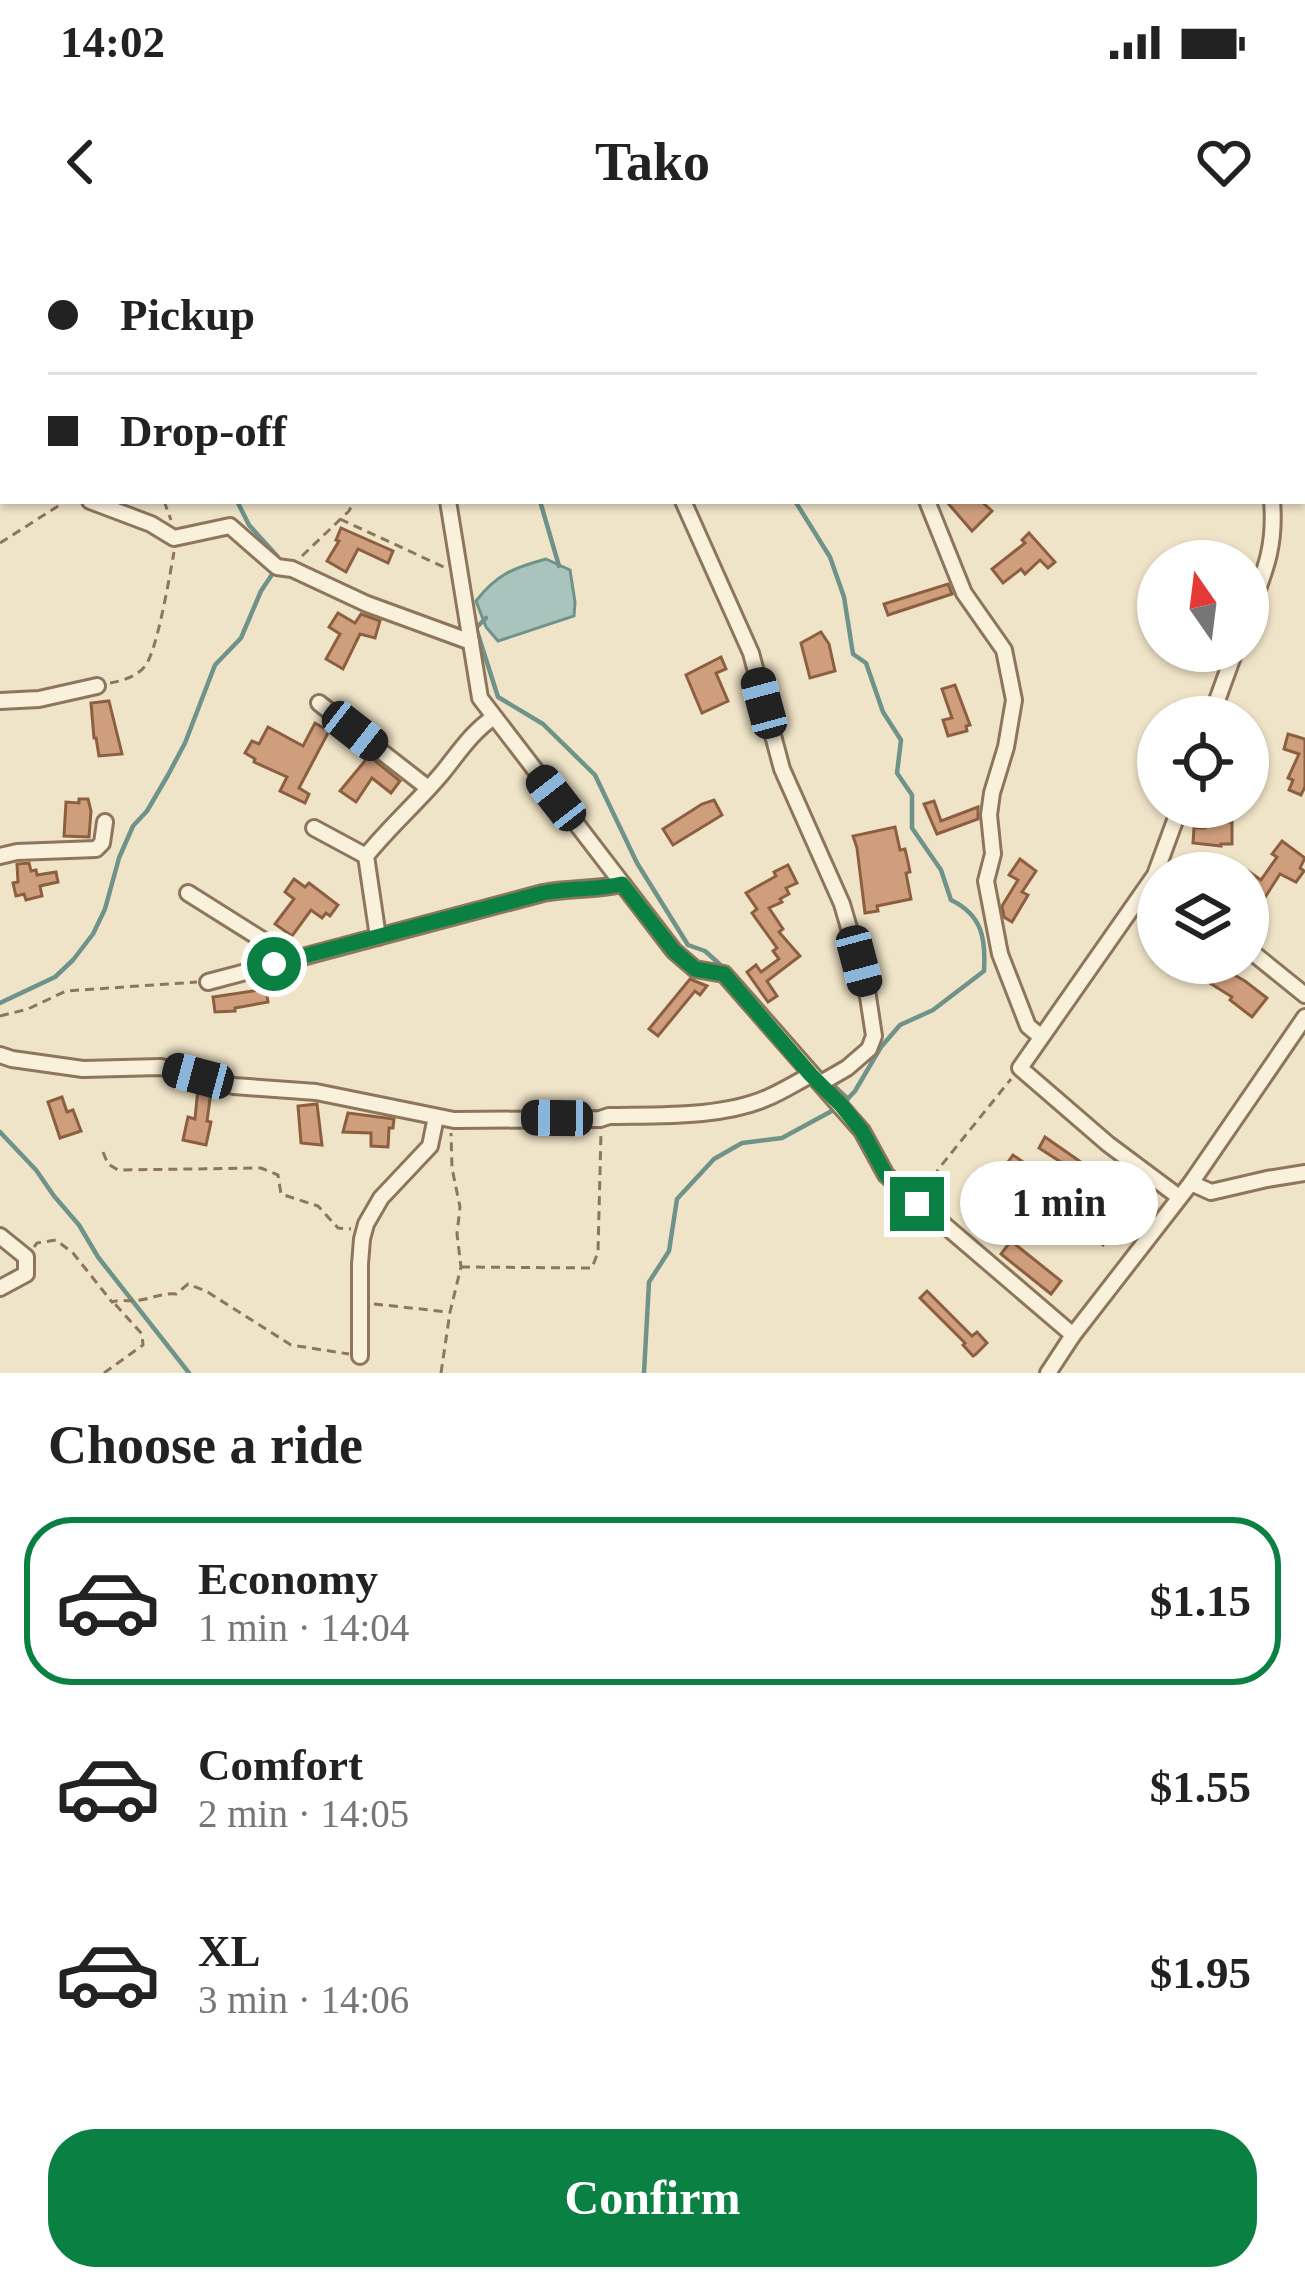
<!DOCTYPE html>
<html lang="en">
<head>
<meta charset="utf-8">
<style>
	:root { --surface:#fff; --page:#f2f2f2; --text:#222; --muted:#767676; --line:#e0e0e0; --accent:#0b8043 }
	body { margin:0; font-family:Georgia,serif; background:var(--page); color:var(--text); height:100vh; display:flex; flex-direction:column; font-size:45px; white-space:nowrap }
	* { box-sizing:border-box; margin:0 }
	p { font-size:39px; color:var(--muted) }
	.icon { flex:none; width:66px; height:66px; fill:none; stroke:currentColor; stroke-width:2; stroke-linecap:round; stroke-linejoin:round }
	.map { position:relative; height:1133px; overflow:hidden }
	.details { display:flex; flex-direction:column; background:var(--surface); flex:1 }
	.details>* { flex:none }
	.banner { position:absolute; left:0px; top:0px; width:1305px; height:264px; box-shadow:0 3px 9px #0004; display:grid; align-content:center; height:264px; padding:0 48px; background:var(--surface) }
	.needle { width:78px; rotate:346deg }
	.buttons { position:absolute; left:1137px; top:300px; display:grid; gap:24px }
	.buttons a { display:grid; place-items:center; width:132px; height:132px; border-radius:50%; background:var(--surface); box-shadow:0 3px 9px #0004; font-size:60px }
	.end { position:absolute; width:54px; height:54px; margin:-27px; border:15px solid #0b8043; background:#fff; box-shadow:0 0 0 6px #fff }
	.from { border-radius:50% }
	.bubble { position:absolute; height:84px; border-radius:42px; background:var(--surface); box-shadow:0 3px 9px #0004; font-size:39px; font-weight:700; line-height:84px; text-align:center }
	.car { position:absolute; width:36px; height:72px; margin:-36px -18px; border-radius:15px; box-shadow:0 0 9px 3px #0007; background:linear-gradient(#222 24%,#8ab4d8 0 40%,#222 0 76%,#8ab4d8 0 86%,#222 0) }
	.banner b { display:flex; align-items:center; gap:42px; height:114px; font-size:45px }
	.banner b+b { border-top:3px solid var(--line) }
	.banner i { width:30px; height:30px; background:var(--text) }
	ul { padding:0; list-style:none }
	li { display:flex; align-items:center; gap:36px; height:168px; margin:0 24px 18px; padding:0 24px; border:6px solid transparent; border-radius:48px }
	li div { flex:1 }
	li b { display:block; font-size:45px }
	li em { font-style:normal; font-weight:700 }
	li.on { border-color:var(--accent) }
	li>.icon { width:108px; height:108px; stroke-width:1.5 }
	h2 { padding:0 48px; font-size:54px; line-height:144px }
	.button { display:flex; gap:24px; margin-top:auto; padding:24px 48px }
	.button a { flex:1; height:138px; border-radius:48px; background:var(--accent); color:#fff; font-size:48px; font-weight:700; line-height:138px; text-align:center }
	.status { display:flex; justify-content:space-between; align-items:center; height:84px; padding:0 60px; background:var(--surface); direction:ltr }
	.status svg { height:33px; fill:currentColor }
	header { display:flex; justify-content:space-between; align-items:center; height:156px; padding:0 48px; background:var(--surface); font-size:54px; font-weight:700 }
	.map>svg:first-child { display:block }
</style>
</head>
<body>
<div class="status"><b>14:02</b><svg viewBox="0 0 49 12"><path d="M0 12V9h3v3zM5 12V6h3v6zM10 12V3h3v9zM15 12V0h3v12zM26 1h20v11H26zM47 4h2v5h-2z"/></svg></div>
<header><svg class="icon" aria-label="back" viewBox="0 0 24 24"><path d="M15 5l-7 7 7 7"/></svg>Tako<svg class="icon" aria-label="heart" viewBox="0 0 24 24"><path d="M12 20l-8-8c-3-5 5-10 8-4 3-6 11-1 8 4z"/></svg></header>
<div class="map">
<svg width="1305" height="1133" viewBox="0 0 1305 1133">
	<rect width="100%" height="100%" fill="#f0e4c8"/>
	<path fill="#a9c4bc" stroke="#6f938a" stroke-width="3" d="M 546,319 L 570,330 L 575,362 L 574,376 L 498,401 L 486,387 L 476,361 C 497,334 513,328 546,319 Z"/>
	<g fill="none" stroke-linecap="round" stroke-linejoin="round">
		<g stroke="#6f938a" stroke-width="4.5">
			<polyline points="502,0 502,3"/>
			<polyline points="688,0 689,3"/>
			<polyline points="540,261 559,326"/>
			<polyline points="486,378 476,388 498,457 543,484 595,535 637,623 688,705 705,711 725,729"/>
			<polyline points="0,763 55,737 73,720 93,694 105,669 119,618 133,586 147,571 168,535 185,503 215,425 241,398 261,351 277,327 278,317 249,285 237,261"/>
			<polyline points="830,842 848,859"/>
			<polyline points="0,892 36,930 54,956 79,985 98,1017 189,1133"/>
			<path d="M 644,1133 L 649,1042 L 669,1011 L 677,959 L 714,919 L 742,903 L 782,898 L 841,866 L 855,851 L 881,807 L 900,785 L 933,770 L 984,731 C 986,698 982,675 951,660 L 941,630 L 912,588 L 912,555 L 897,533 L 901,500 L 883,472 L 866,423 L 853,414 L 844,357 L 830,317 L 795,261"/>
		</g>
	</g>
	<g fill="#cf9f7d" stroke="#8d5f41" stroke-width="3">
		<polygon points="946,261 981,261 992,271 972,291"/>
		<polygon points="341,288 393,311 388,323 358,309 346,332 327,321 339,301 336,300"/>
		<polygon points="1029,293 1055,322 1048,328 1040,320 1025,334 1021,329 1003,343 992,329 1025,303 1022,300"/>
		<polygon points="948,344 952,354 888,375 884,364"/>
		<polygon points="338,373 355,383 361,374 380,381 375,398 360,394 343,429 326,419 340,394 329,387"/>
		<polygon points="821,392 829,404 835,431 810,438 801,403"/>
		<polygon points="721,417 726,429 716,433 728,461 702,473 686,435"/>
		<polygon points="955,445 970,485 966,486 967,491 948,496 943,480 952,478 942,449"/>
		<polygon points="109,461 122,514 99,516 96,498 94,498 91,463"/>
		<polygon points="315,483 329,491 299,548 309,554 305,563 280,551 287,537 254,522 255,519 245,513 252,501 259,504 268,487 303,506"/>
		<polygon points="1288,494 1305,499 1305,547 1301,555 1289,550 1293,540 1288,538 1299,514 1284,509"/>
		<polygon points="369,516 400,541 391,553 372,538 356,562 340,551"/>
		<polygon points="79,559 88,559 91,571 89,597 64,596 66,562 79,563"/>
		<polygon points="714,560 722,575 673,605 663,589 702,564"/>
		<polygon points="934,561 941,581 978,567 978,579 937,594 924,564"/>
		<polygon points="1232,582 1232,604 1221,604 1221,606 1193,603 1194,588 1205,588 1205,583"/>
		<polygon points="895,587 900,610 905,609 908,622 910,632 906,633 911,659 877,666 878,671 865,673 857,608 853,596"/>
		<polygon points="1282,601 1305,618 1300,628 1304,631 1296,642 1280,634 1260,665 1248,656 1248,631 1261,640 1277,617 1272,614"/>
		<polygon points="1020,619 1036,631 1022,652 1028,655 1012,682 1004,677 1002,666 1018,640 1009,635"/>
		<polygon points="29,623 31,631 36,630 37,635 56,632 58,642 40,646 42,656 26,660 24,654 16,656 13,643 18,642 17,624"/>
		<polygon points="788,625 797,643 786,648 789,654 780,659 782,662 769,668 783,689 779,692 800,716 767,741 777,756 768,762 747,732 756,725 761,732 779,719 773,711 777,708 752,673 757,669 746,653 776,636 774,632"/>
		<polygon points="294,639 305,647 309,643 338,665 330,676 326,673 322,678 311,670 292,696 275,684 294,659 285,652"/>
		<polygon points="1178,723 1213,723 1245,741 1267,758 1252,777 1230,760 1232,757"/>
		<polygon points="690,739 707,746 700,755 695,751 658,796 649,789"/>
		<polygon points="266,749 268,762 235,768 235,771 215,772 213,757"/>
		<polygon points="198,848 211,852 207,881 211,882 206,905 183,900 188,877 195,879"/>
		<polygon points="62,857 67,872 73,870 81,891 60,898 48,862"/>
		<polygon points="317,864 322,905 301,903 298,866"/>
		<polygon points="348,873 394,879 393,888 389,888 388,907 371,906 371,893 343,892"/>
		<polygon points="1045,897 1095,932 1093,935 1101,941 1083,968 1114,991 1103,1005 1003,929 1013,915 1054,944 1067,926 1039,908"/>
		<polygon points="1011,1001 1061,1041 1051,1054 1001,1014"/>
		<polygon points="927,1051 972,1096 977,1092 987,1103 976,1114 973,1116 963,1105 965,1103 920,1058"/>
	</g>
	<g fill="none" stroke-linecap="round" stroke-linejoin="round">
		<defs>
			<g id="minor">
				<polyline points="579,0 580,3"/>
				<polyline points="769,0 771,3"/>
				<polyline points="1233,0 1233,3"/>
				<polyline points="425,3 428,0"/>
				<polyline points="1302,80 1305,80"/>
				<polyline points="0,186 3,189"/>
				<polyline points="90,261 151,284 174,298 230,286 277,327 292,329 367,364 471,402"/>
				<polyline points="448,261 480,458 674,711 695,729 724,734 862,891 886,935 1073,1095"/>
				<polyline points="683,261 751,413 782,529 842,664 867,750 874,796 869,809 847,828 821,843"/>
				<polyline points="927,261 964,353 1004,410 1014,460 1006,507 992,553 989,575 993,614 986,641 1000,714 1028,786 1040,796"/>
				<path d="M 1248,376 C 1264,333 1276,308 1272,261"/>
				<polyline points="0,461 39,459 97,446"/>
				<polyline points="319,463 428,548"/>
				<polyline points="1211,477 1235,411"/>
				<polyline points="314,588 366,616"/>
				<polyline points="0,616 17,612 96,609 102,603 105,582"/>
				<polyline points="188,653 269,704 274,724"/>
				<path d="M 378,697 L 366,616 C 390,586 419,561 443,532 C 460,511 472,492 494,477"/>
				<polyline points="1248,709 1305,755"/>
				<path d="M 208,742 L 543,653 C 569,648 596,650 622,644"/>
				<path d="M 0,815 L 12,819 L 83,829 L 161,827 L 234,846 L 316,852 L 454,880 L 600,879 L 609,876 C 657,875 724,878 769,857 C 783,851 797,842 811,835"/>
				<polyline points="1191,943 1211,952 1267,939 1305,933"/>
				<polyline points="1179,957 1108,904 1020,828 1155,635 1180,567"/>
				<polyline points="0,996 26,1017 26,1034 0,1048"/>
				<polyline points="360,1116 360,1024 362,999 366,984 381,958 430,906 436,877"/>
				<polyline points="1048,1133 1073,1095 1191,943 1305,777"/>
			</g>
		</defs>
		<use href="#minor" stroke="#8d765c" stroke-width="20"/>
		<g stroke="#8d765c" stroke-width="3" stroke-dasharray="9 6" stroke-linecap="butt">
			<polyline points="164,261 171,280"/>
			<polyline points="340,279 446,328"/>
			<polyline points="0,303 66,261"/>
			<polyline points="302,316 349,271 354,261"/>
			<path d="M 110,443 C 122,441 138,436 145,426 C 157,412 170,334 174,312"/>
			<polyline points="0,776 28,769 66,751 197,742"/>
			<polyline points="103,912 108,924 118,930 261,928 278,935 281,954 318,966 338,988 351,989"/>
			<polyline points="928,951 930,942 940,927 1011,839"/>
			<path d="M 34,1007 L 37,1003 L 56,1000 L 73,1013 L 112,1062 C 122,1059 129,1062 140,1060 C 153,1058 162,1053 176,1054 L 188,1044 L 206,1051 L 291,1105 L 349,1114"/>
			<polyline points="461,1027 592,1028 598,1012 601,893"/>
			<polyline points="374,1064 448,1072"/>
			<polyline points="104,1133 143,1105 142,1094 114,1063"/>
			<polyline points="441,1133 450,1072 461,1027 457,994 460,967 452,928 451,893"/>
		</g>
		<use href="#minor" stroke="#faf1dc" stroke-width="14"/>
	</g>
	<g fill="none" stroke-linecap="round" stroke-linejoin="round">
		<path stroke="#0b8043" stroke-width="15" d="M 274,724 L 543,653 C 569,648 596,650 622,644 L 674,711 L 695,729 L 724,734 L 811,835 L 842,866 L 862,891 L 886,935 L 917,964"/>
	</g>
</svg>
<div class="buttons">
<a><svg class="needle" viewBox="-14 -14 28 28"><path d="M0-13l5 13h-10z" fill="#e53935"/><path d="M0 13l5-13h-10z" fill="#767676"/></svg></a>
<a><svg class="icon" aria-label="locate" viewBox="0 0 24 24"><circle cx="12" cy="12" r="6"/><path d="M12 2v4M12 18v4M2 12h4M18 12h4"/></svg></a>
<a><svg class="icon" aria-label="layers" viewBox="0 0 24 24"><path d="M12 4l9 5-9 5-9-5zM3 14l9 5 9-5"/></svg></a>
</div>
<i class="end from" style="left:274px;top:724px"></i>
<i class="end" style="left:917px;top:964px"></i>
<div class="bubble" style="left:960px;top:921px;width:198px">1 min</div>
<i class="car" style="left:764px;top:463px;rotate:345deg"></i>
<i class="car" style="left:355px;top:491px;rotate:128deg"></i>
<i class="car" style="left:556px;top:558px;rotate:322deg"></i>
<i class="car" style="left:859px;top:721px;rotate:165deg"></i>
<i class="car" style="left:198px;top:836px;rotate:285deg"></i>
<i class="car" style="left:557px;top:878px;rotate:271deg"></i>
<div class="banner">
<b><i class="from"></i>Pickup</b>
<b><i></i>Drop-off</b>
</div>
</div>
<section class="details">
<h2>Choose a ride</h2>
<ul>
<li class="on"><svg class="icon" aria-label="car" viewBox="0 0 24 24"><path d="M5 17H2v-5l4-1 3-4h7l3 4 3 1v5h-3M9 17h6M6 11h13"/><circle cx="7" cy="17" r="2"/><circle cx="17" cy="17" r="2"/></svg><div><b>Economy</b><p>1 min · 14:04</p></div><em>$1.15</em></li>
<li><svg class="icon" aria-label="car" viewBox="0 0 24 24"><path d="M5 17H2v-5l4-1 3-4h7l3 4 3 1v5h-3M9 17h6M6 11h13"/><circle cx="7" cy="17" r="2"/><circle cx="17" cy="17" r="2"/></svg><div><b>Comfort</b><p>2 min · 14:05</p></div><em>$1.55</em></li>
<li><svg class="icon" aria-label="car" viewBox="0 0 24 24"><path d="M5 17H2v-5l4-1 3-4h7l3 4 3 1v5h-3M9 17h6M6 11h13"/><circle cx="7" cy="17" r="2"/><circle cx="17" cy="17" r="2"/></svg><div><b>XL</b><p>3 min · 14:06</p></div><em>$1.95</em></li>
</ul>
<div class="button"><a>Confirm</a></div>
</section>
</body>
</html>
